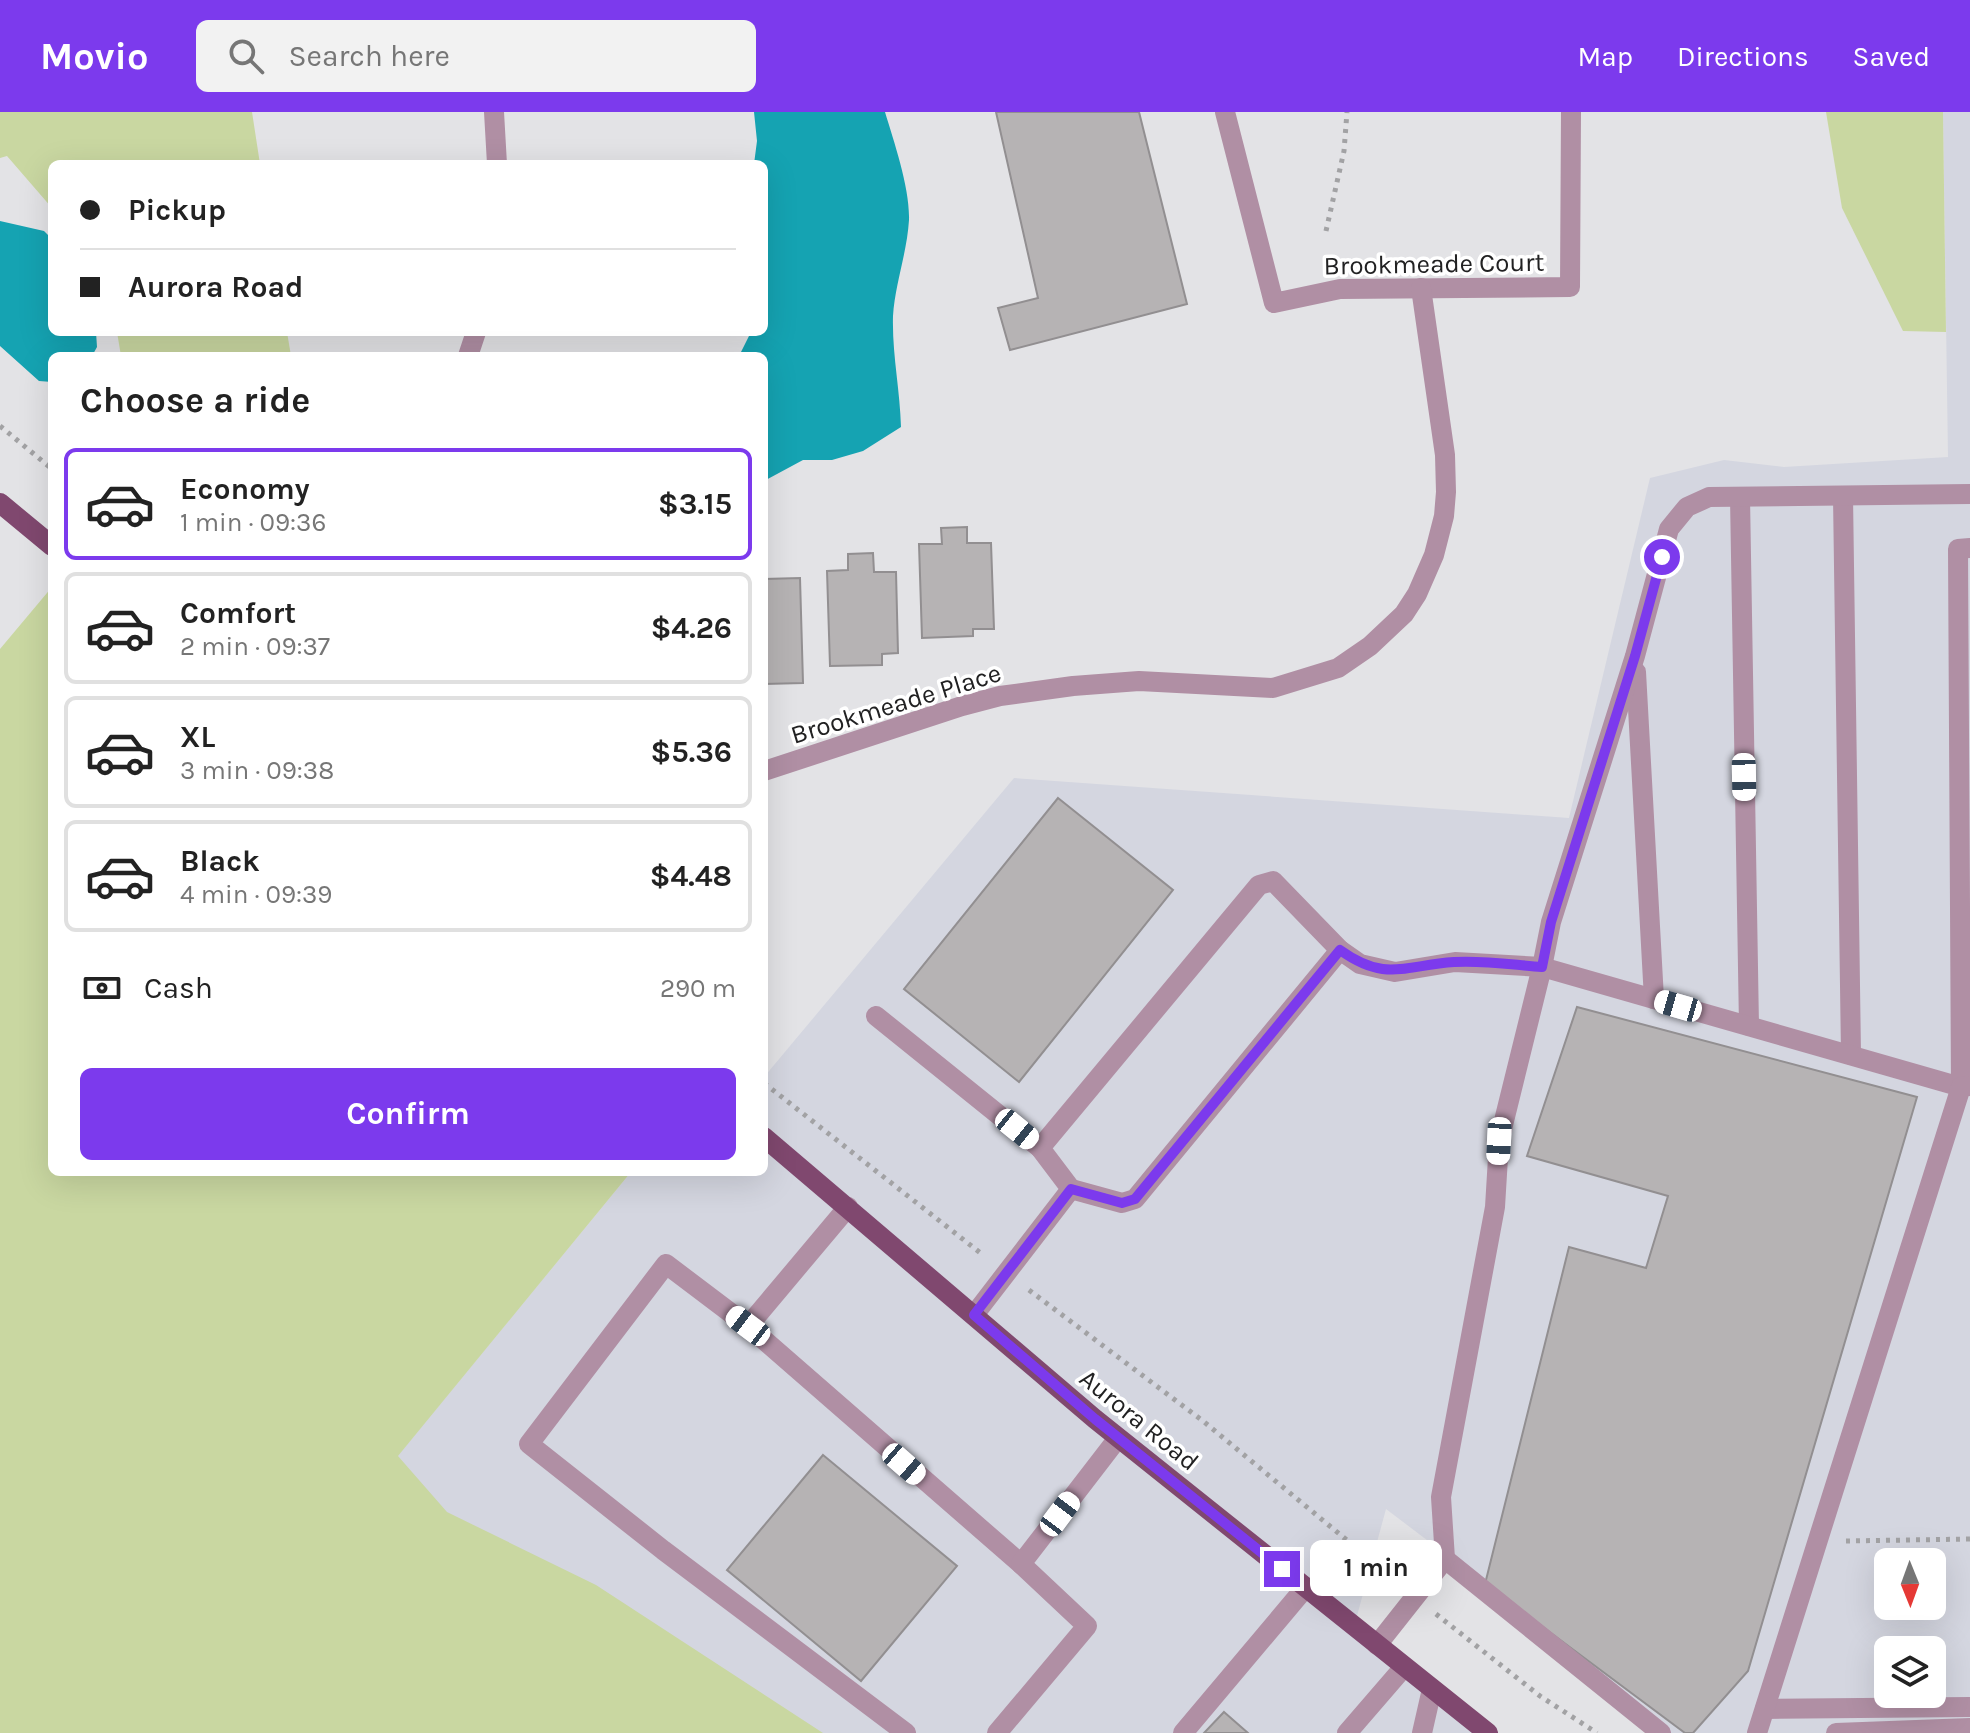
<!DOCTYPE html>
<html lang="en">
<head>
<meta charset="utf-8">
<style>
	:root { --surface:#fff; --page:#f2f2f2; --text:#222; --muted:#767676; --line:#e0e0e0; --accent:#7c3aed }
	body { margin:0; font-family:Karla,sans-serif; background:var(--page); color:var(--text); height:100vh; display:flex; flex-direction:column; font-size:30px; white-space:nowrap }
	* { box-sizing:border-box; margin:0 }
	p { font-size:26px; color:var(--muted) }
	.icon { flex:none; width:44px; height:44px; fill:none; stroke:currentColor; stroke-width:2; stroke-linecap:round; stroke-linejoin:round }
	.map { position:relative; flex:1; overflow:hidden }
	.sheet { position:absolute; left:48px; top:240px; width:720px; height:824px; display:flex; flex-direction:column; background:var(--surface); border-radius:12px; box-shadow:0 8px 32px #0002 }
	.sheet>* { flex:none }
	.guide { position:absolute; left:48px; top:48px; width:720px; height:176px; border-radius:12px; box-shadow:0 8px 32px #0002; display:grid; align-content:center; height:176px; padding:0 32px; background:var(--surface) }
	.needle { width:52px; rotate:179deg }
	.controls { position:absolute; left:1874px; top:1436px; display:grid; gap:16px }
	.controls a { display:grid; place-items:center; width:72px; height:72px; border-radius:12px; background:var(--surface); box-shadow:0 8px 32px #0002; font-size:40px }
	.end { position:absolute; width:36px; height:36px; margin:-18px; border:10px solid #7c3aed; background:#fff; box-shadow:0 0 0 4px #fff }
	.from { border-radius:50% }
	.bubble { position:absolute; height:56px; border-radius:12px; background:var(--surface); box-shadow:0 8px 32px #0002; font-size:26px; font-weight:700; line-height:56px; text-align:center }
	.car { position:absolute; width:24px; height:48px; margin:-24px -12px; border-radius:10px; box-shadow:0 0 6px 2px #0007; background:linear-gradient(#fff 24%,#345 0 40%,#fff 0 76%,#345 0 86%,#fff 0) }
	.guide b { display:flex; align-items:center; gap:28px; height:76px; font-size:30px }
	.guide b+b { border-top:2px solid var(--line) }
	.guide i { width:20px; height:20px; background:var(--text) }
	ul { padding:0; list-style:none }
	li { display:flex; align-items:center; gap:24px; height:112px; margin:0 16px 12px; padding:0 16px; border:4px solid var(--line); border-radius:12px }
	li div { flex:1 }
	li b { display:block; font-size:30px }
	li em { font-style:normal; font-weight:700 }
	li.active { border-color:var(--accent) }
	li>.icon { width:72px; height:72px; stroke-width:1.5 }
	h2 { padding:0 32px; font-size:36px; line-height:96px }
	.pay { display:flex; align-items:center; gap:20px; height:88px; padding:0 32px; font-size:30px }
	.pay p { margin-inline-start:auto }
	.action { display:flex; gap:16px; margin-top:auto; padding:16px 32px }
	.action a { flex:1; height:92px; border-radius:12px; background:var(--accent); color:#fff; font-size:32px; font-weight:700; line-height:92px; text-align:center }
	header { display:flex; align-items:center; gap:48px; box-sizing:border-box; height:112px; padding:0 40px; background:var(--accent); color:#fff }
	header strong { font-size:38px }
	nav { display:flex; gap:44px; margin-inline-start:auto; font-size:28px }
	.search { width:560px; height:72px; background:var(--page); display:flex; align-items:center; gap:20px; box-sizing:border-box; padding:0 28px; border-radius:12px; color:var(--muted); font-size:30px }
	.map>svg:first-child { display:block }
</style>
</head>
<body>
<header>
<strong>Movio</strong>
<div class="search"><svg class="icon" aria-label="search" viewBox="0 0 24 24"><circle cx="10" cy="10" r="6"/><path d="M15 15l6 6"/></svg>Search here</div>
<nav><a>Map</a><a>Directions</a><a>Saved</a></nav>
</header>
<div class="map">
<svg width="1970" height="1621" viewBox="0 0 1970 1621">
	<rect width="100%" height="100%" fill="#e3e3e6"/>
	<path fill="#d4d6e0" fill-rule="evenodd" d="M 1943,0 L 1970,0 L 1970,1621 L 1667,1621 L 1485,1472 L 1386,1397 L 1354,1515 L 1488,1621 L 647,1621 L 335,1420 L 631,1060 L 764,1060 L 764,965 L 1014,666 L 1569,706 L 1650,366 L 1724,348 L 1784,355 L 1948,345 ZM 1888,1450 L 1932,1450 L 1932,1494 L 1888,1494 ZM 1888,1538 L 1932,1538 L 1932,1582 L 1888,1582 Z"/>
	<g fill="#c9d7a1">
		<polygon points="0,0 252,0 260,52 52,52 52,96 7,44 0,46"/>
		<polygon points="1826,0 1943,0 1946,220 1903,219 1842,96"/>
		<polygon points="117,220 287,220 291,244 121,244"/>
		<polygon points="52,475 52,1060 631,1060 398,1344 447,1400 596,1473 823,1621 0,1621 0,537"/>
	</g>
	<g fill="#15a3b2">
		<path d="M 754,0 L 885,0 C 894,30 910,76 909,108 C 907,141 895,172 893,204 C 892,242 900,277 901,315 L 863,339 L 832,348 L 803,348 L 764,369 L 764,244 L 739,244 L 751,220 L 764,220 L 764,52 L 754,52 L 757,29 Z"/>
		<polygon points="0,109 44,119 52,127 52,220 96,220 97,235 92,244 52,244 52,270 39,269 0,234"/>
	</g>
	<g fill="#b6b3b4" stroke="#928f91" stroke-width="2">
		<polygon points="996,0 1139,0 1187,192 1010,238 998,196 1038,186"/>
		<polygon points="967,415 967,431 991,431 994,517 973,517 973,524 922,526 919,432 942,432 941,416"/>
		<polygon points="873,441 874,460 896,460 898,541 882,542 882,553 830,554 827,459 848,458 848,442"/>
		<polygon points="800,466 803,571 764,572 764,467"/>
		<polygon points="1058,686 1173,778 1019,970 904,877"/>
		<polygon points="1577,895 1917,985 1748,1559 1693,1621 1685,1621 1485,1472 1569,1135 1646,1156 1668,1084 1527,1044"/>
		<polygon points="823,1343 957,1454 861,1569 727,1458"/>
		<polygon points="1224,1600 1248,1621 1204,1621"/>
	</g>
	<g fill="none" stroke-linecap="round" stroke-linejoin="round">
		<g stroke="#a2a2a4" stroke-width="5" stroke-dasharray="4 6" stroke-linecap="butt">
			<polyline points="1326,119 1344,39 1347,0"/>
			<polyline points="0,314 52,357"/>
			<polyline points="764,971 983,1143"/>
			<polyline points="1029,1178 1203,1309 1395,1468"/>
			<polyline points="1846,1429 1970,1427"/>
			<polyline points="1436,1502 1540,1584 1597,1621"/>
		</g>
		<g stroke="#b08fa4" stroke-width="20">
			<polyline points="494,0 497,52"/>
			<polyline points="1225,0 1274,191 1340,177 1570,175 1571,0"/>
			<polyline points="468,244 476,220"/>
			<polyline points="1843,384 1851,943"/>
			<polyline points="1740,385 1749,914"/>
			<polyline points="1636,560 1654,887"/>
			<polyline points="764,659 962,594 1000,584 1073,574 1139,569 1273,576 1338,556 1370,534 1404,502 1417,482 1434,443 1444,404 1446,380 1445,343 1421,176"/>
			<polyline points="876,904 1040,1036"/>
			<polyline points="1071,1077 1122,1091 1135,1087 1340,838"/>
			<polyline points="848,1095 748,1214 666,1152 529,1332 663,1438 906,1621"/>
			<polyline points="974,1203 1071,1077 1040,1036 1259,773 1273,769 1340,838 1360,852 1395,860 1455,850 1542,855 1551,810 1635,544 1669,417 1687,395 1709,385 1970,382"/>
			<polyline points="748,1214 1021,1452"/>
			<polyline points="1445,1447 1661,1621"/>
			<polyline points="1377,1533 1445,1447 1441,1385 1495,1095 1499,1029 1542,855 1961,975 1958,437 1970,436"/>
			<polyline points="1765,1597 1970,1595"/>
			<polyline points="997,1621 1087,1514 1021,1452 1118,1326"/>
			<polyline points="1183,1621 1305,1476"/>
			<polyline points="1347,1621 1404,1555"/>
			<polyline points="1422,1621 1432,1577"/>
			<polyline points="1757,1621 1961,975 1970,974"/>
			<polyline points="1836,1621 1970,1616"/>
		</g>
		<g stroke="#80486f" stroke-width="20">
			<polyline points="0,391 52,434"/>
			<polyline points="764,1025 1095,1307 1488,1621"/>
		</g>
	</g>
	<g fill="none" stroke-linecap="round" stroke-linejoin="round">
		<path stroke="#7c3aed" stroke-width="10" d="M 1282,1457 L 1095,1307 L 974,1203 L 1071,1077 L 1122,1091 L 1135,1087 L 1340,838 C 1386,871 1405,853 1454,850 C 1483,848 1514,853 1542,855 L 1551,810 L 1635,544 L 1662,445"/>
	</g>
	<g text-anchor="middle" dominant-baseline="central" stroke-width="7" stroke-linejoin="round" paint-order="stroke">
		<g font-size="26" fill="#212122" stroke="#fff">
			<text transform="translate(1434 152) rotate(-1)">Brookmeade Court</text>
			<text transform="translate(896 592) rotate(-17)">Brookmeade Place</text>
			<text transform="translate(1139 1308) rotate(39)">Aurora Road</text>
		</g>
	</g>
</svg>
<div class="controls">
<a><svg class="needle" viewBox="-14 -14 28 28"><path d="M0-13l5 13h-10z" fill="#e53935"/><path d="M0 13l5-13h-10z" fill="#767676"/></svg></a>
<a><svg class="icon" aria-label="layers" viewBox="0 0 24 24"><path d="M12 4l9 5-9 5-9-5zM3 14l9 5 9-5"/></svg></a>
</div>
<i class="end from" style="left:1662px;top:445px"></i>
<i class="end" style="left:1282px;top:1457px"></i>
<div class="bubble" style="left:1310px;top:1428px;width:132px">1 min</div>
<i class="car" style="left:1744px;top:665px;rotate:179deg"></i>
<i class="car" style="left:1678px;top:894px;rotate:286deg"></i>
<i class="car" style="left:1017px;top:1017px;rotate:129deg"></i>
<i class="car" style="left:1499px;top:1029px;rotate:183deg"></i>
<i class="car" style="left:748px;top:1214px;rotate:307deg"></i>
<i class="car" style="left:904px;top:1352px;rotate:131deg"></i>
<i class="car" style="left:1060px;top:1402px;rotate:37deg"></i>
<div class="guide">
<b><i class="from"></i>Pickup</b>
<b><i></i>Aurora Road</b>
</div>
<section class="sheet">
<h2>Choose a ride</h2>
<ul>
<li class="active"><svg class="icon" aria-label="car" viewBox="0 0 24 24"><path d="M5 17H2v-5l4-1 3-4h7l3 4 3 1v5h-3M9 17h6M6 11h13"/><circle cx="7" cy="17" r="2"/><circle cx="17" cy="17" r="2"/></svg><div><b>Economy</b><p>1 min · 09:36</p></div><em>$3.15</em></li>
<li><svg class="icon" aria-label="car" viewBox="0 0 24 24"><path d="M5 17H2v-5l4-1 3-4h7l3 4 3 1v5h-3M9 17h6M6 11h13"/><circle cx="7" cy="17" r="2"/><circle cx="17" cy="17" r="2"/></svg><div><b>Comfort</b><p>2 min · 09:37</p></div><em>$4.26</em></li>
<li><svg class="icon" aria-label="car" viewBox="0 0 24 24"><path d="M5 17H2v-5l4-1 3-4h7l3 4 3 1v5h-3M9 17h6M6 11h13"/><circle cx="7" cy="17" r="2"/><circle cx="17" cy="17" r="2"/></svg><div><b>XL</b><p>3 min · 09:38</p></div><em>$5.36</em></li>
<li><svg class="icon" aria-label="car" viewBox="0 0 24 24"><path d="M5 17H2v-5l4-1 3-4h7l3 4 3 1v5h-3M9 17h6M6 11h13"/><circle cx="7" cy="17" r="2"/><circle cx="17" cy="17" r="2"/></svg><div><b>Black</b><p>4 min · 09:39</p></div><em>$4.48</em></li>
</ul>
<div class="pay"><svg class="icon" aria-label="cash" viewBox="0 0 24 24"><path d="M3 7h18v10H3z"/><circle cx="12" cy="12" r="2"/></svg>Cash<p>290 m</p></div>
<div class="action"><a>Confirm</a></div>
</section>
</div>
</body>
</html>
